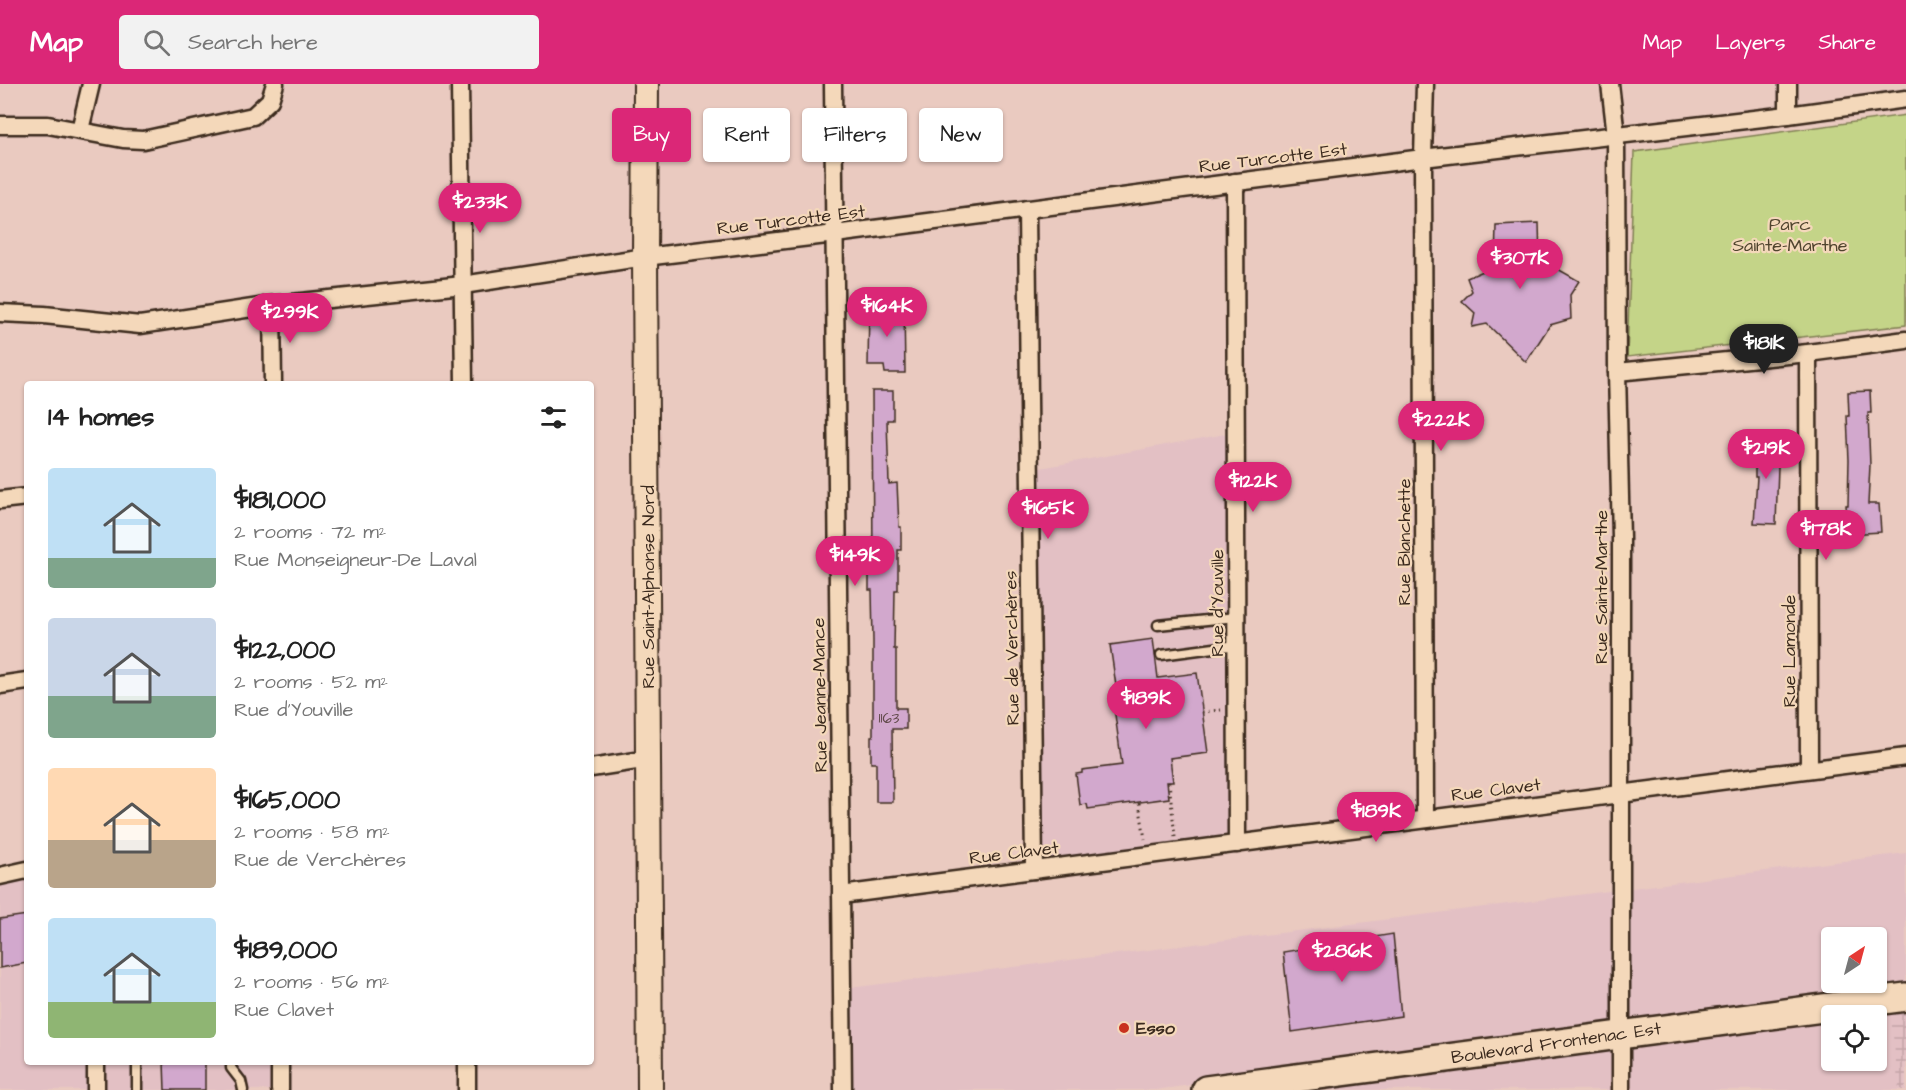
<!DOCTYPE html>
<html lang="en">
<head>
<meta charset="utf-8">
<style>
  :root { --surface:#fff; --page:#f2f2f2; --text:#222; --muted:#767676; --accent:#db2777 }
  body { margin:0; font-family:"Architects Daughter",sans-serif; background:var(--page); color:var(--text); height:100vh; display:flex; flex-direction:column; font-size:22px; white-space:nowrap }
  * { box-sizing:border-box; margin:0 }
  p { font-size:20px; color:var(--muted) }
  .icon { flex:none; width:33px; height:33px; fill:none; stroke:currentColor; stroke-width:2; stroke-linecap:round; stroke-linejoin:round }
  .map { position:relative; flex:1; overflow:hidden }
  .sheet { position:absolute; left:24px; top:297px; width:570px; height:684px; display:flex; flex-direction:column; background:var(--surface); border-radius:6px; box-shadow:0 2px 4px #0004 }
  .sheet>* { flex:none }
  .banner { position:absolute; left:612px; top:24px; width:570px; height:54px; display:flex; gap:12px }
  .needle { width:39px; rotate:36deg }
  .tools { position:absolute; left:1821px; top:843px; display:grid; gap:12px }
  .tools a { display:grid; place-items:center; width:66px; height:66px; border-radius:6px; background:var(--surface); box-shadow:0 2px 4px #0004; font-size:30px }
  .price { position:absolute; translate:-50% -51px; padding:0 14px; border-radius:21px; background:var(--accent); color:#fff; font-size:20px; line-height:39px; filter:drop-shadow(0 2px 3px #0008) }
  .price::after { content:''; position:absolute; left:50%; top:36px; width:18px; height:14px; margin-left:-9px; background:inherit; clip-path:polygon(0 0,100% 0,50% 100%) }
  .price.active { background:#222; color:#fff }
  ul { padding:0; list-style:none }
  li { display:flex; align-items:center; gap:18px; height:150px; padding:0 24px }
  li span { display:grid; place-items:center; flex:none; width:168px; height:120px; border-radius:6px; color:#555 }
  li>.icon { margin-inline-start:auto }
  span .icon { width:72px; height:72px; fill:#fffc; stroke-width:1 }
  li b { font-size:26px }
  h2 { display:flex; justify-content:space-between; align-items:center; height:72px; padding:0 24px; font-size:26px }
  .chip { padding:0 21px; border-radius:6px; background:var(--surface); box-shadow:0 2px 4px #0004; font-size:21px; line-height:54px }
  .chip.active { background:var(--accent); color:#fff }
  header { display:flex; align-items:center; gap:36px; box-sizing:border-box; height:84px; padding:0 30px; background:var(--accent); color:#fff }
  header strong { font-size:28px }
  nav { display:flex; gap:33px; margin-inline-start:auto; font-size:21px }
  .search { width:420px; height:54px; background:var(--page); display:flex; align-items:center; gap:15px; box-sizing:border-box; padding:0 21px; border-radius:6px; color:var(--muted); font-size:22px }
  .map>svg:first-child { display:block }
  .built { fill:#e3c0c4; fill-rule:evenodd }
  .industrial { fill:url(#industrial-grid) }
  .park { fill:#c4d488; stroke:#807f53; stroke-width:1.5 }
  .building { fill:#d2a8cd; stroke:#3b2a1e; stroke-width:1.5 }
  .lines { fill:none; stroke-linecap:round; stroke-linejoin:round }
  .service-casing { stroke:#3b2a1e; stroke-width:13 }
  .minor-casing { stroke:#3b2a1e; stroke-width:21 }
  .secondary-casing { stroke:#3b2a1e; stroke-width:28 }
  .primary-casing { stroke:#3b2a1e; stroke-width:32 }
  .path { stroke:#3b2a1e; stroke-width:3; stroke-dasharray:1.5 4.5; stroke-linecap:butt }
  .service { stroke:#f4d8ba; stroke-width:8 }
  .minor { stroke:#f4d8ba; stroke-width:16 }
  .secondary { stroke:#f4d8ba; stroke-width:24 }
  .primary { stroke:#f4d8ba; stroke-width:27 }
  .poi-dot { fill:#c8321e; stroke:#f4d8ba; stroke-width:2 }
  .labels { text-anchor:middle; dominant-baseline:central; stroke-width:4.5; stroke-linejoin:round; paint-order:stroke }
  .number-label { font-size:15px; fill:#614a4a }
  .street-label { font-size:18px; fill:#3b2a1e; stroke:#f4d8ba }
  .park-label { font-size:18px; fill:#50442e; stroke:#f4d8ba }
  .poi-label { font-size:18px; font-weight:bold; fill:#3b2a1e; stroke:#f4d8ba; text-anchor:start }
</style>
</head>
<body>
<header>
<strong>Map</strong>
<div class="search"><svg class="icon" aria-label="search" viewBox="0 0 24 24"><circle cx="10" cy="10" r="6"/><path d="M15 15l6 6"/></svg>Search here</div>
<nav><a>Map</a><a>Layers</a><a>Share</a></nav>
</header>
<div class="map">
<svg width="1906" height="1006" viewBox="0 0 1906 1006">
  <defs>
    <pattern id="industrial-grid" width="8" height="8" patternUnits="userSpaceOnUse" patternTransform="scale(1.5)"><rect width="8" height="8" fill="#e3c0c4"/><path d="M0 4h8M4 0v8" fill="none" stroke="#c4a5a8"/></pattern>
  </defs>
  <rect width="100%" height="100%" fill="#eacac0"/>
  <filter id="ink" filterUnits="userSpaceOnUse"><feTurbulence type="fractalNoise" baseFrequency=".0167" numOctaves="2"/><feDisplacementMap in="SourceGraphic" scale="12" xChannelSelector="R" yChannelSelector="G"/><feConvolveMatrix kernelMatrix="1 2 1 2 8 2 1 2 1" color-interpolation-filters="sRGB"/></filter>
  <g filter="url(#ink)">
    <g class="built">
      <path d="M1236 348 1237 760 1034 786 1030 386Z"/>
      <path d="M1906 769V902L1155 1006H843L842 905ZM1832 854H1876V898H1832Z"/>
      <path d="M27 786V978H271L272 1006H0V792Z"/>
      <path d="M1895 925 1903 1006H1298L1831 934 1832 976H1876V932L1846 931Z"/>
    </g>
    <path class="industrial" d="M1906 913V1006H1899L1889 915Z"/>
    <path class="park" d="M1906 31V241L1627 273 1634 68Z"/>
    <g class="building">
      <path d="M1539 139 1540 175 1579 197 1570 211 1571 235 1550 241 1526 278 1487 240 1472 243 1475 229 1462 217 1472 207 1467 194 1495 182 1496 141Z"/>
      <path d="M869 222H904L905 289H885L884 282H868Z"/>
      <path d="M872 307H893V336H887L889 400 897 399 899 443H901V466H898V506H895L894 565H896V624H906V645H892L893 718H876V679H871V652H873V557L872 506H869V481H873Z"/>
      <path d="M1870 307 1871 329H1868L1870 381 1868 420H1879L1881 448 1848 450 1846 421H1848L1849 376 1847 332H1849L1848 308Z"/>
      <path d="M1755 354H1779L1776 440 1754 439 1757 393H1755Z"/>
      <path d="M1153 555 1158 594 1197 589 1208 669 1170 674 1173 698H1167L1169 714 1088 725 1087 720 1080 721 1076 690 1082 689V686L1122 681 1113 616 1118 615 1110 561Z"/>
      <path d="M27 831V879L0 884V835Z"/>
      <path d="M1393 850 1401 932 1292 948 1283 868Z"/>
      <path d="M164 978H205V1006H165Z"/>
    </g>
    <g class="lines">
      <defs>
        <g id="service">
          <path d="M1158 541 1236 533"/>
          <path d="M1161 571 1237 561"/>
          <path d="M137 978V1006"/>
          <path d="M231 978V984L241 997 243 1006"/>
        </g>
        <g id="minor">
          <path d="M460 0 464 300"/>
          <path d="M833 0 843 1006"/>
          <path d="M1425 0 1423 74 1425 735"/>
          <path d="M1610 0 1616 51 1617 288 1621 454V1006"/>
          <path d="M1788 31V0"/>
          <path d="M0 41H48L123 55 143 56 253 32 270 16 275 0"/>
          <path d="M80 46 91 0"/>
          <path d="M1235 98 1237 760"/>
          <path d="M1027 125 1034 786"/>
          <path d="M272 221 273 300"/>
          <path d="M0 229 44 231 140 241 272 221 463 201 645 173 835 150 1423 74 1788 31 1906 15"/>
          <path d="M1808 269 1809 685"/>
          <path d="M1617 288 1808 269 1906 256"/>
          <path d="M0 416 27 413"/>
          <path d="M0 601 27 597"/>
          <path d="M591 684 649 675"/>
          <path d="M0 792 27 786"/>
          <path d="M841 811 1906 673"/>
          <path d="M96 978V1006"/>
          <path d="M280 978V1006"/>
          <path d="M467 1006V978"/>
        </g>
        <path id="secondary" d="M646 0 645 173 650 1006"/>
        <path id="primary" d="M1206 1006 1906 913"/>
      </defs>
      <use href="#service" class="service-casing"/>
      <use href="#minor" class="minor-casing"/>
      <use href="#secondary" class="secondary-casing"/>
      <use href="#primary" class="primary-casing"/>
      <g class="path">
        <path d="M1202 628 1221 626"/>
        <path d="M1169 698 1175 753"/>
        <path d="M1139 719 1145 755"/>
      </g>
      <use href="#service" class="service"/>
      <use href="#minor" class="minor"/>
      <use href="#secondary" class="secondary"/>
      <use href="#primary" class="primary"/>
    </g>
  </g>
  <circle class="poi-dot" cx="1124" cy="944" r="6"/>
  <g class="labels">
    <g class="number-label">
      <text x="889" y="634">1163</text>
    </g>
    <g class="street-label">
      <text transform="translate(1273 74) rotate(-7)">Rue Turcotte Est</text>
      <text transform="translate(791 136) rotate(-7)">Rue Turcotte Est</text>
      <text transform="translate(1404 458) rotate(-90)">Rue Blanchette</text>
      <text transform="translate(648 503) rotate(-90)">Rue Saint-Alphonse Nord</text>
      <text transform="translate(1601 503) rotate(-90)">Rue Sainte-Marthe</text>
      <text transform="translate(1217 519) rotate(-90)">Rue d'Youville</text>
      <text transform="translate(1012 564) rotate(-91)">Rue de Verchères</text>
      <text transform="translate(1789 567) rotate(-90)">Rue Lamonde</text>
      <text transform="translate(820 611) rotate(-91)">Rue Jeanne-Mance</text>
      <text transform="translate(1496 706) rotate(-7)">Rue Clavet</text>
      <text transform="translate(1014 769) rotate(-7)">Rue Clavet</text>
      <text transform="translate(1556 959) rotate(-8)">Boulevard Frontenac Est</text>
    </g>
    <g class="park-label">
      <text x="1790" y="140">Parc<tspan x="1790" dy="21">Sainte-Marthe</tspan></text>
    </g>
    <g class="poi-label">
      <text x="1136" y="944">Esso</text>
    </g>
  </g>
</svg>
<div class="tools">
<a><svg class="needle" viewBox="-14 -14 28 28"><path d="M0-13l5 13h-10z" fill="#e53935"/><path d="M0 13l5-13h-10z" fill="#767676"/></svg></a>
<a><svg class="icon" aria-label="locate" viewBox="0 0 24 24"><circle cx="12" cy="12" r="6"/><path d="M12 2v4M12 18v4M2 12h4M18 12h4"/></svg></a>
</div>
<b class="price" style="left:480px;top:150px">$233K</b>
<b class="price" style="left:1520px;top:206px">$307K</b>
<b class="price" style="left:887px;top:254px">$164K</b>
<b class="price" style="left:290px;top:260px">$299K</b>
<b class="price active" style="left:1764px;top:291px">$181K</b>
<b class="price" style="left:1441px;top:368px">$222K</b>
<b class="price" style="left:1766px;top:396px">$219K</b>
<b class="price" style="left:1253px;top:429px">$122K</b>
<b class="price" style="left:1048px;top:456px">$165K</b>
<b class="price" style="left:1826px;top:477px">$178K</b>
<b class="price" style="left:855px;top:503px">$149K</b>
<b class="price" style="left:1146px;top:646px">$189K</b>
<b class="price" style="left:1376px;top:759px">$189K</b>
<b class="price" style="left:1342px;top:899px">$286K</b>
<div class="banner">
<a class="chip active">Buy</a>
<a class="chip">Rent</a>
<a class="chip">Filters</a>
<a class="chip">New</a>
</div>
<section class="sheet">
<h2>14 homes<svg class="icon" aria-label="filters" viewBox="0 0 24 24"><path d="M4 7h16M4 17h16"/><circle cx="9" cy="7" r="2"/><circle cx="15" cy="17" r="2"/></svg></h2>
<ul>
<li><span style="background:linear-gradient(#bfe0f5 75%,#7fa58c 0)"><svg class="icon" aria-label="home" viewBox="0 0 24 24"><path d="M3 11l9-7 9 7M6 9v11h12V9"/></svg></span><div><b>$181,000</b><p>2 rooms · 72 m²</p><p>Rue Monseigneur-De Laval</p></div></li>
<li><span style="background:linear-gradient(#c9d6e8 65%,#7fa58c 0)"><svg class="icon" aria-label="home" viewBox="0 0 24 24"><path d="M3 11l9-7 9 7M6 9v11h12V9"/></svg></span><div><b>$122,000</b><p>2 rooms · 52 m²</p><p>Rue d'Youville</p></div></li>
<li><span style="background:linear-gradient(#ffd9b3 60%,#b9a48a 0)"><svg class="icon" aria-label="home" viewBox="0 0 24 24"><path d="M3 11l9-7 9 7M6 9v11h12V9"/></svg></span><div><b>$165,000</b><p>2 rooms · 58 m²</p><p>Rue de Verchères</p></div></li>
<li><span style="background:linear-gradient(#bfe0f5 70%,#8fb573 0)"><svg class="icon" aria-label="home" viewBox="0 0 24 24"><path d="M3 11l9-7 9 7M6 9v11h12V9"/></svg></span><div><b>$189,000</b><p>2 rooms · 56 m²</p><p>Rue Clavet</p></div></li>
</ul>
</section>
</div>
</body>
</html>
